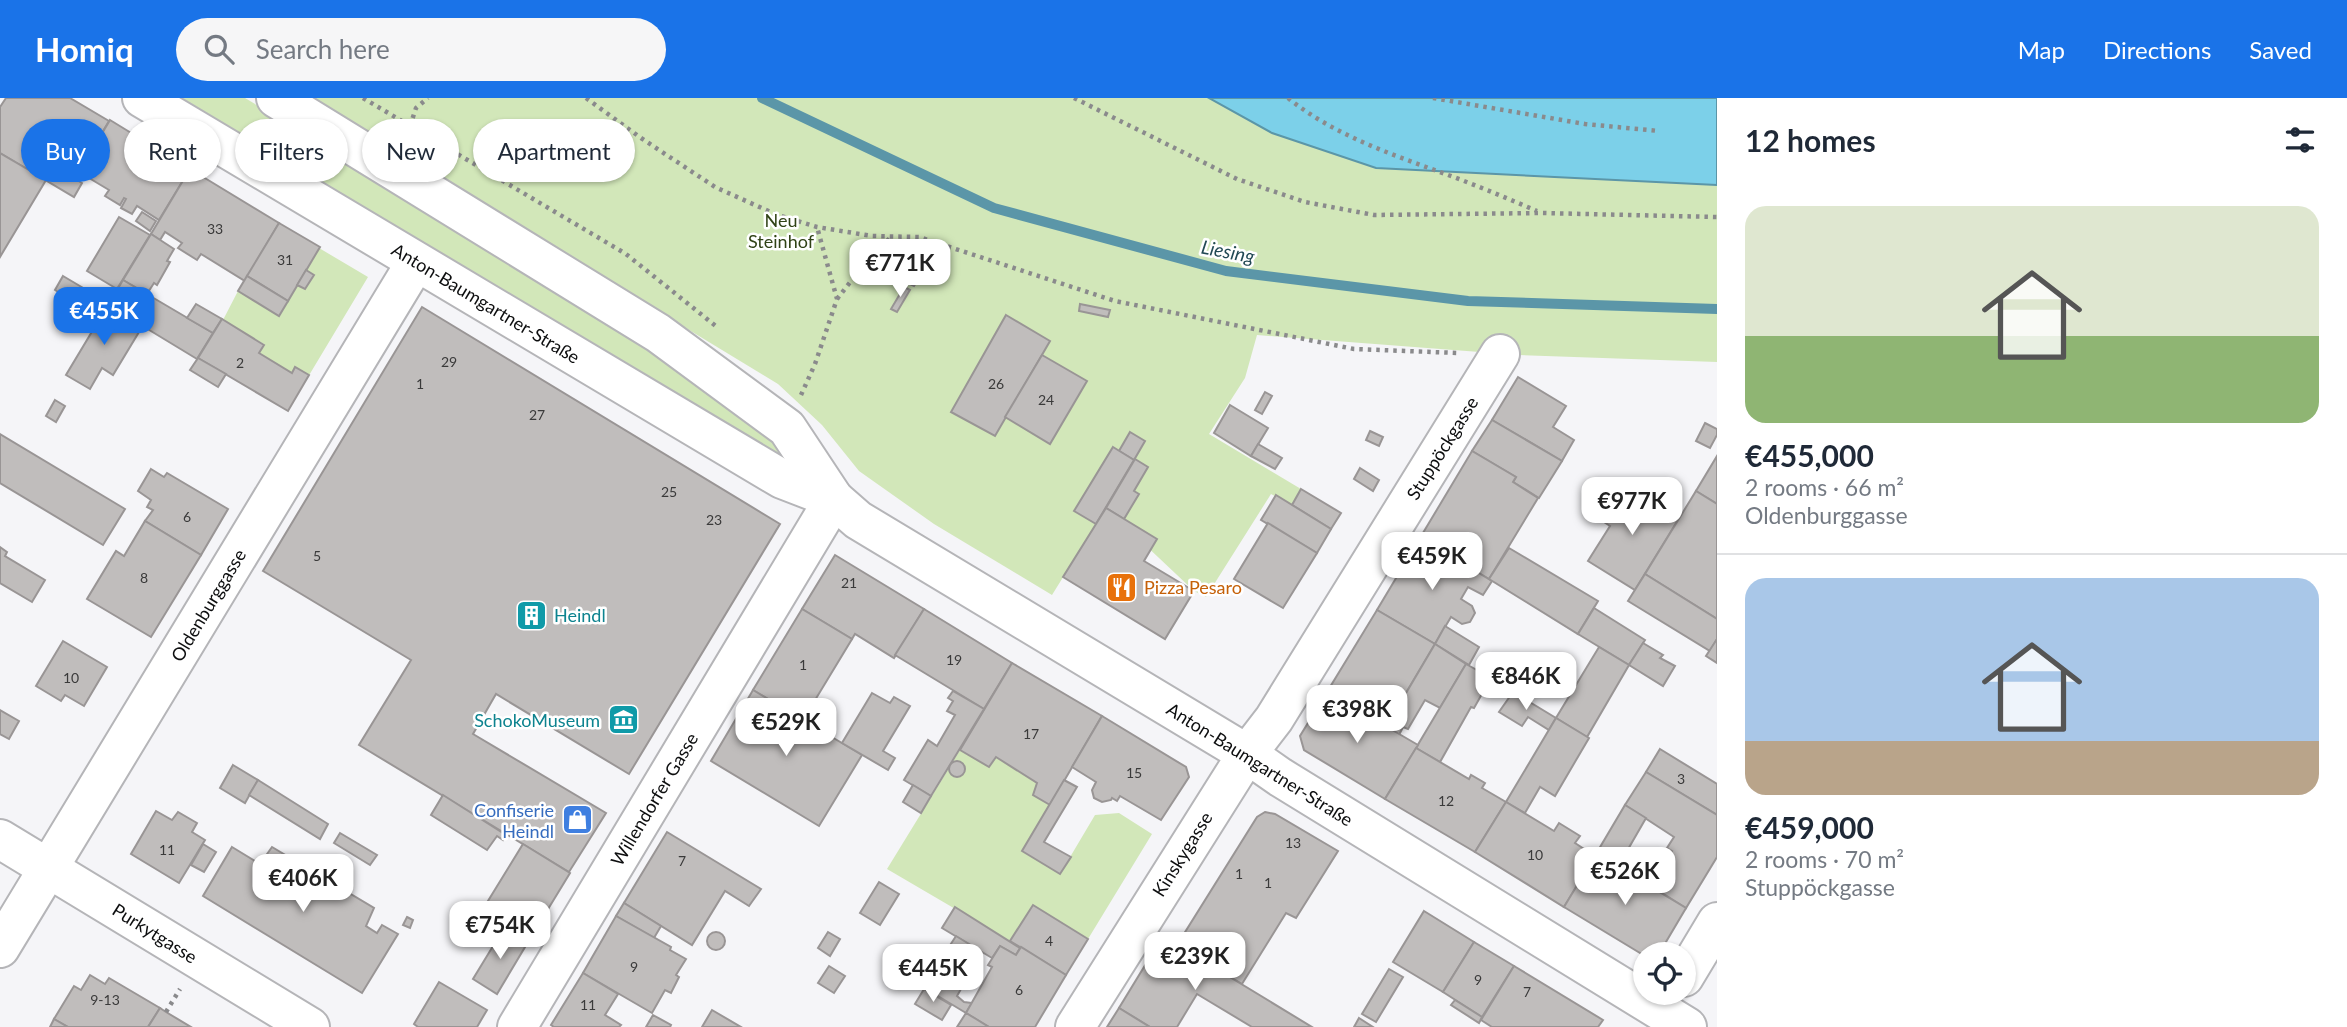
<!DOCTYPE html>
<html lang="en">
<head>
<meta charset="utf-8">
<style>
  :root { --surface:#fff; --page:#f6f6f7; --text:#1f2937; --muted:#747a83; --line:#e0e1e3; --accent:#1a73e8 }
  body { margin:0; font-family:Lato,sans-serif; background:var(--page); color:var(--text); height:100vh; display:flex; flex-direction:column; font-size:26px; white-space:nowrap }
  * { box-sizing:border-box; margin:0 }
  p { font-size:23px; color:var(--muted) }
  .icon { flex:none; width:38px; height:38px; fill:none; stroke:currentColor; stroke-width:2; stroke-linecap:round; stroke-linejoin:round }
  .map { position:relative; flex:1; overflow:hidden }
  .side { display:flex; flex-direction:column; background:var(--surface); width:630px }
  .side>* { flex:none }
  .guide { position:absolute; left:21px; top:21px; width:665px; height:63px; display:flex; gap:14px }
  .controls { position:absolute; left:1633px; top:844px; display:grid; gap:14px }
  .controls a { display:grid; place-items:center; width:63px; height:63px; border-radius:50%; background:var(--surface); box-shadow:0 2px 5px #0004; font-size:35px }
  .price { position:absolute; translate:-50% -60px; padding:0 16px; border-radius:14px; background:#fff; color:#222; font-size:23px; line-height:46px; filter:drop-shadow(0 2px 4px #0008) }
  .price::after { content:''; position:absolute; left:50%; top:42px; width:21px; height:16px; margin-left:-10px; background:inherit; clip-path:polygon(0 0,100% 0,50% 100%) }
  .price.active { background:var(--accent); color:#fff }
  ul { padding:0; list-style:none }
  li { display:grid; align-content:center; gap:14px; height:371px; padding:0 28px }
  li+li { border-top:2px solid var(--line) }
  li span { display:grid; place-items:center; height:217px; border-radius:21px; color:#555 }
  li>.icon { margin-inline-start:auto }
  span .icon { width:126px; height:126px; fill:#fffc; stroke-width:1 }
  li b { font-size:30px }
  h2 { display:flex; justify-content:space-between; align-items:center; height:84px; padding:0 28px; font-size:30px }
  .pill { padding:0 24px; border-radius:32px; background:var(--surface); box-shadow:0 2px 5px #0004; font-size:24px; line-height:63px }
  .pill.active { background:var(--accent); color:#fff }
  header { display:flex; align-items:center; gap:42px; box-sizing:border-box; height:98px; padding:0 35px; background:var(--accent); color:#fff }
  header strong { font-size:33px }
  nav { display:flex; gap:38px; margin-inline-start:auto; font-size:24px }
  .search { width:490px; height:63px; background:var(--page); display:flex; align-items:center; gap:18px; box-sizing:border-box; padding:0 24px; border-radius:38px; color:var(--muted); font-size:26px }
  main { display:flex; flex:1; min-height:0 }
  .map>svg:first-child { display:block }
  .green { fill:#d2e7b9 }
  .water { fill:#7cd0e9; stroke:#5b96a8; stroke-width:2 }
  .lines { fill:none; stroke-linecap:round; stroke-linejoin:round }
  .stream { stroke:#5b96a8; stroke-width:10 }
  .building { fill:#c0bdbc; stroke:#999595; stroke-width:2 }
  .minor-casing { stroke:#b5b5b8; stroke-width:42 }
  .major-casing { stroke:#b5b5b8; stroke-width:42 }
  .path { stroke:#8a8a8c; stroke-width:4.5; stroke-dasharray:3.5 5; stroke-linecap:butt }
  .minor { stroke:#fff; stroke-width:38 }
  .major { stroke:#fff; stroke-width:38 }
  .labels { text-anchor:middle; dominant-baseline:central; stroke-width:5; stroke-linejoin:round; paint-order:stroke }
  .number-label { font-size:14px; fill:#3a3a3a }
  .park-label { font-size:18px; fill:#304216; stroke:#fff }
  .street-label { font-size:18px; fill:#0d0e0f; stroke:#fff }
  .food-label { font-size:18px; fill:#c56008; stroke:#fff; text-anchor:start }
  .culture-label { font-size:18px; fill:#0d838f; stroke:#fff; text-anchor:start }
  .shop-label { font-size:18px; fill:#366cbe; stroke:#fff; text-anchor:end }
  .water-label { font-size:19px; font-style:italic; fill:#224954; stroke:#fff }
</style>
</head>
<body>
<header>
<strong>Homiq</strong>
<div class="search"><svg class="icon" aria-label="search" viewBox="0 0 24 24"><circle cx="10" cy="10" r="6"/><path d="M15 15l6 6"/></svg>Search here</div>
<nav><a>Map</a><a>Directions</a><a>Saved</a></nav>
</header>
<main>
<div class="map">
<svg width="1717" height="929" viewBox="0 0 1717 929">
  <rect width="100%" height="100%" fill="#f5f5f8"/>
  <g class="green">
    <path d="M182 0H245L580 201 732 308 786 357V363Z"/>
    <path d="M307 0H1717V264L1519 257 1257 237 1245 280 1209 336 1301 391 1292 407 1271 396 1206 499 1194 493 1106 410 1052 497 934 426 859 373 822 327 778 286Z"/>
    <path d="M319 150 368 179 308 279 296 269 292 275 259 255 264 246 223 222 238 193 279 217Z"/>
    <path d="M960 652 989 669 996 659 1037 685 1050 707 1022 753 1060 776 1095 717 1119 715 1152 736 1088 841 1033 807 1010 843 887 771Z"/>
  </g>
  <path class="water" d="M1209 0H1717V87L1376 70 1272 35Z"/>
  <g class="lines">
    <path class="stream" d="M762 0 994 110 1226 173 1468 203 1717 211"/>
  </g>
  <g class="building">
    <path d="M6 0H70L109 23 75 81 82 85 74 99 0 55V9Z"/>
    <path d="M110 22 190 71 159 122 137 108 132 116 121 110 126 101 124 100 120 107 105 98 109 92 79 74Z"/>
    <path d="M0 55 46 82 0 159Z"/>
    <path d="M190 71 279 125 245 183 201 156 197 162 178 150 182 145 165 134 160 142 151 136Z"/>
    <path d="M142 114 156 123 150 133 136 123Z"/>
    <path d="M119 119 150 137 117 191 87 173Z"/>
    <path d="M279 125 320 149 288 203 247 178Z"/>
    <path d="M151 136 174 151 167 163 170 164 157 187 154 185 147 196 123 182Z"/>
    <path d="M921 166 926 169 914 188 910 186Z"/>
    <path d="M306 172 314 177 305 191 297 187Z"/>
    <path d="M63 178 90 194 81 208 55 192Z"/>
    <path d="M247 178 288 203 279 218 238 193Z"/>
    <path d="M123 182 213 235 197 261 108 207Z"/>
    <path d="M904 189 910 192 897 214 891 211Z"/>
    <path d="M196 206 222 221 213 235 187 220Z"/>
    <path d="M1080 206 1110 212 1108 219 1079 213Z"/>
    <path d="M108 207 142 229 113 277 102 270 90 291 66 277Z"/>
    <path d="M422 209 780 426 629 676 496 596 473 636 606 715 569 774 359 647 411 562 263 473Z"/>
    <path d="M1006 217 1050 243 995 338 951 314Z"/>
    <path d="M222 221 264 247 259 255 292 275 295 269 309 277 288 313 198 260Z"/>
    <path d="M1042 257 1087 283 1050 346 1005 319Z"/>
    <path d="M198 260 226 276 218 289 190 272Z"/>
    <path d="M1518 279 1566 308 1553 329 1574 342 1562 363 1492 322Z"/>
    <path d="M1265 294 1272 298 1262 316 1255 312Z"/>
    <path d="M55 302 65 308 56 324 46 318Z"/>
    <path d="M1230 307 1268 330 1251 358 1214 335Z"/>
    <path d="M1492 322 1562 363 1539 400 1513 384 1516 379 1472 353Z"/>
    <path d="M1705 325 1717 331V337L1710 350 1696 343Z"/>
    <path d="M1370 333 1383 339 1379 348 1366 342Z"/>
    <path d="M1130 334 1145 343 1134 362 1119 353Z"/>
    <path d="M0 336 125 411 103 447 0 385Z"/>
    <path d="M1258 346 1282 360 1275 371 1251 358Z"/>
    <path d="M1113 349 1134 362 1096 426 1074 413Z"/>
    <path d="M1472 353 1516 379 1513 384 1538 400 1489 481 1420 440Z"/>
    <path d="M1717 358V406L1696 393Z"/>
    <path d="M1135 361 1148 369 1134 393 1139 396 1124 421 1106 410Z"/>
    <path d="M1360 370 1379 382 1373 393 1354 381Z"/>
    <path d="M151 371 164 379 167 375 228 411 201 457 145 423 153 412 147 409 151 402 138 393Z"/>
    <path d="M1617 388 1630 396 1632 393 1678 422 1635 492 1588 463 1610 428 1604 424 1611 411 1605 408Z"/>
    <path d="M1301 391 1341 415 1331 431 1292 407Z"/>
    <path d="M1696 393 1717 406V521L1645 476Z"/>
    <path d="M1276 397 1331 431 1317 455 1261 422Z"/>
    <path d="M1106 410 1157 441 1144 463 1194 493 1165 541 1063 479Z"/>
    <path d="M145 423 201 457 151 539 87 501 116 453 124 458Z"/>
    <path d="M1268 425 1317 455 1283 510 1234 481Z"/>
    <path d="M1420 440 1492 483 1483 497 1468 489 1461 501 1472 508 1475 515 1470 524 1462 526 1451 519 1435 546 1377 512Z"/>
    <path d="M0 449 7 454 5 458 45 482 32 504 0 485Z"/>
    <path d="M1509 450 1598 503 1578 536 1489 481Z"/>
    <path d="M835 457 924 511 894 560 855 536 852 541 802 511Z"/>
    <path d="M1645 476 1717 521V541L1710 553 1628 503Z"/>
    <path d="M1594 510 1645 542 1629 567 1578 536Z"/>
    <path d="M802 511 852 541 803 622 753 592Z"/>
    <path d="M924 511 1012 565 984 611 895 557Z"/>
    <path d="M1377 512 1435 546 1386 629 1327 594Z"/>
    <path d="M1445 528 1479 549 1469 567 1435 546Z"/>
    <path d="M1717 541V565L1706 558Z"/>
    <path d="M63 543 107 569 84 608 65 597 61 603 36 588Z"/>
    <path d="M1643 545 1663 557 1660 560 1675 568 1663 588 1629 567Z"/>
    <path d="M1435 546 1466 566 1440 610 1425 602 1408 631 1403 629 1399 637 1386 629Z"/>
    <path d="M1599 549 1629 567 1587 639 1556 620Z"/>
    <path d="M1012 565 1102 618 1050 707 1033 697 1037 685 996 659 989 669 960 652Z"/>
    <path d="M1466 566 1491 580 1474 610 1471 609 1440 664 1416 650Z"/>
    <path d="M753 592 862 657 819 728 711 663Z"/>
    <path d="M953 593 984 611 931 698 904 682 928 642 937 648 955 617 947 613 953 603 948 600Z"/>
    <path d="M1327 594 1418 647 1385 701 1304 652 1300 638Z"/>
    <path d="M1513 594 1556 620 1549 632 1528 619 1522 628 1499 614Z"/>
    <path d="M872 595 890 605 894 599 910 608 883 653 895 660 888 672 842 645Z"/>
    <path d="M0 612 19 623 9 641 0 636Z"/>
    <path d="M1102 618 1186 669 1189 679 1161 722 1120 698 1117 703 1112 700 1111 702 1102 704 1094 700 1092 692 1096 684 1072 669Z"/>
    <path d="M1556 620 1589 640 1555 698 1540 689 1525 715 1506 704Z"/>
    <path d="M1416 650 1469 681 1471 677 1485 685 1482 690 1506 704 1475 754 1385 701Z"/>
    <path d="M1660 651 1717 686V717L1646 674Z"/>
    <circle cx="957" cy="671" r="8"/>
    <path d="M233 667 258 682 245 705 220 690Z"/>
    <path d="M1646 674 1717 717V759L1686 810 1651 788 1672 753 1667 750 1674 739 1625 707Z"/>
    <path d="M258 682 328 726 320 741 249 697Z"/>
    <path d="M1064 682 1077 689 1044 744 1071 759 1060 776 1022 753Z"/>
    <path d="M913 687 931 698 921 715 903 704Z"/>
    <path d="M443 697 506 737 503 742 497 738 487 752 431 717Z"/>
    <path d="M1506 704 1554 733 1559 725 1580 738 1575 745 1595 758 1564 809 1475 754Z"/>
    <path d="M1625 707 1646 720 1623 760 1630 764 1625 773 1596 756Z"/>
    <path d="M156 713 172 722 178 714 197 725 192 734 205 742 179 785 131 756Z"/>
    <path d="M1265 714 1275 716 1338 753 1296 820 1286 815 1242 886 1177 847 1257 719Z"/>
    <path d="M667 734 761 791 749 808 725 793 692 847 624 805Z"/>
    <path d="M340 735 377 757 370 767 334 745Z"/>
    <path d="M203 746 216 754 204 774 191 767Z"/>
    <path d="M523 746 570 775 528 844 480 816Z"/>
    <path d="M232 749 260 766 272 749 374 810 366 828 377 835 382 827 398 836 362 895 203 798Z"/>
    <path d="M1596 756 1686 810 1660 854 1645 856V858L1564 809Z"/>
    <path d="M879 784 899 796 880 827 860 815Z"/>
    <path d="M624 805 661 828 654 840 616 818Z"/>
    <path d="M1033 807 1088 841 1066 877 1010 843Z"/>
    <path d="M955 809 1020 850 1016 857 1000 848 992 860 942 830Z"/>
    <path d="M1424 813 1474 844 1443 894 1393 864Z"/>
    <path d="M616 818 671 849 670 852 686 861 676 877 679 879 671 895 665 892 652 915 583 875Z"/>
    <path d="M407 819 413 822 410 830 403 827Z"/>
    <path d="M504 830 528 844 497 896 473 881Z"/>
    <circle cx="716" cy="843" r="9"/>
    <path d="M828 834 840 841 830 858 818 850Z"/>
    <path d="M956 838 979 852 970 867 973 870 957 898 964 904 972 905 966 915 923 889Z"/>
    <path d="M1163 838 1177 847 1312 929H1252L1197 896 1177 929H1150L1119 910Z"/>
    <path d="M1474 844 1514 868 1482 919 1443 894Z"/>
    <path d="M1000 848 1016 857 1021 849 1066 877 1035 929H989L966 915 992 869 988 867Z"/>
    <path d="M829 868 845 878 834 895 818 885Z"/>
    <path d="M1514 868 1603 922 1598 929H1492L1481 922Z"/>
    <path d="M1389 871 1403 879 1376 924 1362 916Z"/>
    <path d="M583 875 618 896 605 917 621 927 619 929H554L551 927Z"/>
    <path d="M90 877 105 886 109 880 160 910 148 929H68L54 921 74 888 81 892Z"/>
    <path d="M439 884 487 912 477 929H418L414 926Z"/>
    <path d="M924 891 951 907 942 922 915 906Z"/>
    <path d="M1455 902 1482 919 1479 925 1451 907Z"/>
    <path d="M160 910 166 914 191 929H148Z"/>
    <path d="M1119 910 1150 929H1107Z"/>
    <path d="M712 912 741 929H702Z"/>
    <path d="M966 915 976 921 989 929H957Z"/>
    <path d="M653 917 671 927 670 929H646Z"/>
    <path d="M1359 920 1373 929H1354Z"/>
    <path d="M54 921 68 929H50Z"/>
  </g>
  <g class="lines">
    <defs>
      <g id="minor">
        <path d="M1500 256 1274 621 1247 656 1280 679 1687 929"/>
        <path d="M0 741 310 929"/>
        <path d="M0 850 416 164"/>
        <path d="M1684 879 1717 824"/>
      </g>
      <g id="major">
        <path d="M142 0 782 381 834 401"/>
        <path d="M276 0 658 235 787 330 834 401 858 422 1247 656 1075 929"/>
        <path d="M517 929 834 401"/>
      </g>
    </defs>
    <use href="#minor" class="minor-casing"/>
    <use href="#major" class="major-casing"/>
    <g class="path">
      <path d="M363 0 626 156 717 229"/>
      <path d="M586 0 641 40 715 89 775 116 817 129 872 138 919 139 1115 203 1354 251 1458 255"/>
      <path d="M1074 0 1237 81 1305 104 1374 117 1541 115 1717 119"/>
      <path d="M1288 0C1331 35 1385 54 1437 73 1471 85 1504 99 1537 113"/>
      <path d="M1433 0 1585 26 1659 33"/>
      <path d="M410 28 416 10 428 0"/>
      <path d="M837 201 865 165 892 138"/>
      <path d="M801 297 815 266 837 201 817 129"/>
      <path d="M166 914 180 891"/>
    </g>
    <use href="#minor" class="minor"/>
    <use href="#major" class="major"/>
  </g>
  <defs>
    <symbol id="restaurant-square" viewBox="-11 -11 22 22"><rect x="-9" y="-9" width="18" height="18" rx="4" fill="#e8710a" stroke="#fff"/><path d="M-5-6h1v4h1v-4h1v4h1v-4h1v5L-1.5 .5V6h-2V.5L-5-1ZM5-6V6H3V1.5H1.5Q1.5-4 5-6Z" fill="#fff"/></symbol>
    <symbol id="building-square" viewBox="-11 -11 22 22"><rect x="-9" y="-9" width="18" height="18" rx="4" fill="#0f9aa8" stroke="#fff"/><path d="M-4-6H4V6H1V3H-1V6H-4ZM-2.5-4.3h1.7v1.8h-1.7ZM.8-4.3h1.7v1.8H.8ZM-2.5-1h1.7V.8h-1.7ZM.8-1h1.7V.8H.8Z" fill="#fff"/></symbol>
    <symbol id="museum-square" viewBox="-11 -11 22 22"><rect x="-9" y="-9" width="18" height="18" rx="4" fill="#0f9aa8" stroke="#fff"/><path d="M0-6L6-3V-2H-6V-3ZM-5-1h2V3h-2ZM-1-1h2V3h-2ZM3-1h2V3H3ZM-6 4H6V6H-6Z" fill="#fff"/></symbol>
    <symbol id="shop-square" viewBox="-11 -11 22 22"><rect x="-9" y="-9" width="18" height="18" rx="4" fill="#3f7fe0" stroke="#fff"/><path d="M-5-2.5h2.3a2.7 3.5 0 0 1 5.4 0H5L5.5 6h-11ZM-1.5-2.5h3a1.5 2.3 0 0 0-3 0Z" fill="#fff"/></symbol>
  </defs>
  <g fill-rule="evenodd">
    <use href="#restaurant-square" x="1104" y="472" width="35" height="35"/>
    <use href="#building-square" x="514" y="500" width="35" height="35"/>
    <use href="#museum-square" x="606" y="604" width="35" height="35"/>
    <use href="#shop-square" x="560" y="704" width="35" height="35"/>
  </g>
  <g class="labels">
    <g class="number-label">
      <text x="215" y="130">33</text>
      <text x="285" y="161">31</text>
      <text x="449" y="263">29</text>
      <text x="240" y="264">2</text>
      <text x="420" y="285">1</text>
      <text x="996" y="285">26</text>
      <text x="1046" y="301">24</text>
      <text x="537" y="316">27</text>
      <text x="669" y="393">25</text>
      <text x="187" y="418">6</text>
      <text x="714" y="421">23</text>
      <text x="317" y="457">5</text>
      <text x="144" y="479">8</text>
      <text x="849" y="484">21</text>
      <text x="954" y="561">19</text>
      <text x="803" y="566">1</text>
      <text x="71" y="579">10</text>
      <text x="1031" y="635">17</text>
      <text x="1134" y="674">15</text>
      <text x="1681" y="680">3</text>
      <text x="1446" y="702">12</text>
      <text x="1293" y="744">13</text>
      <text x="167" y="751">11</text>
      <text x="1535" y="756">10</text>
      <text x="682" y="762">7</text>
      <text x="1239" y="775">1</text>
      <text x="1268" y="784">1</text>
      <text x="1049" y="842">4</text>
      <text x="634" y="868">9</text>
      <text x="1478" y="881">9</text>
      <text x="1019" y="891">6</text>
      <text x="1527" y="893">7</text>
      <text x="105" y="901">9-13</text>
      <text x="588" y="906">11</text>
    </g>
    <g class="park-label">
      <text x="781" y="122">Neu<tspan x="781" dy="21">Steinhof</tspan></text>
    </g>
    <g class="street-label">
      <text transform="translate(486 205) rotate(31)">Anton-Baumgartner-Straße</text>
      <text transform="translate(1442 350) rotate(-58)">Stuppöckgasse</text>
      <text transform="translate(208 507) rotate(-59)">Oldenburggasse</text>
      <text transform="translate(1260 666) rotate(32)">Anton-Baumgartner-Straße</text>
      <text transform="translate(654 701) rotate(-59)">Willendorfer Gasse</text>
      <text transform="translate(1182 756) rotate(-58)">Kinskygasse</text>
      <text transform="translate(155 835) rotate(32)">Purkytgasse</text>
    </g>
    <g class="food-label">
      <text x="1144" y="489">Pizza Pesaro</text>
    </g>
    <g class="culture-label">
      <text x="554" y="517">Heindl</text>
      <text x="600" y="622" text-anchor="end">SchokoMuseum</text>
    </g>
    <g class="shop-label">
      <text x="554" y="712">Confiserie<tspan x="554" dy="21">Heindl</tspan></text>
    </g>
    <g class="water-label">
      <text transform="translate(1228 153) rotate(11)">Liesing</text>
    </g>
  </g>
</svg>
<div class="controls">
<a><svg class="icon" aria-label="locate" viewBox="0 0 24 24"><circle cx="12" cy="12" r="6"/><path d="M12 2v4M12 18v4M2 12h4M18 12h4"/></svg></a>
</div>
<b class="price" style="left:900px;top:201px">€771K</b>
<b class="price active" style="left:104px;top:249px">€455K</b>
<b class="price" style="left:1632px;top:439px">€977K</b>
<b class="price" style="left:1432px;top:494px">€459K</b>
<b class="price" style="left:1526px;top:614px">€846K</b>
<b class="price" style="left:1357px;top:647px">€398K</b>
<b class="price" style="left:786px;top:660px">€529K</b>
<b class="price" style="left:1625px;top:809px">€526K</b>
<b class="price" style="left:303px;top:816px">€406K</b>
<b class="price" style="left:500px;top:863px">€754K</b>
<b class="price" style="left:1195px;top:894px">€239K</b>
<b class="price" style="left:933px;top:906px">€445K</b>
<div class="guide">
<a class="pill active">Buy</a>
<a class="pill">Rent</a>
<a class="pill">Filters</a>
<a class="pill">New</a>
<a class="pill">Apartment</a>
</div>
</div>
<section class="side">
<h2>12 homes<svg class="icon" aria-label="filters" viewBox="0 0 24 24"><path d="M4 7h16M4 17h16"/><circle cx="9" cy="7" r="2"/><circle cx="15" cy="17" r="2"/></svg></h2>
<ul>
<li><span style="background:linear-gradient(#dfe7d0 60%,#8fb573 0)"><svg class="icon" aria-label="home" viewBox="0 0 24 24"><path d="M3 11l9-7 9 7M6 9v11h12V9"/></svg></span><div><b>€455,000</b><p>2 rooms · 66 m²</p><p>Oldenburggasse</p></div></li>
<li><span style="background:linear-gradient(#a9c7e8 75%,#b9a48a 0)"><svg class="icon" aria-label="home" viewBox="0 0 24 24"><path d="M3 11l9-7 9 7M6 9v11h12V9"/></svg></span><div><b>€459,000</b><p>2 rooms · 70 m²</p><p>Stuppöckgasse</p></div></li>
</ul>
</section>
</main>
</body>
</html>
